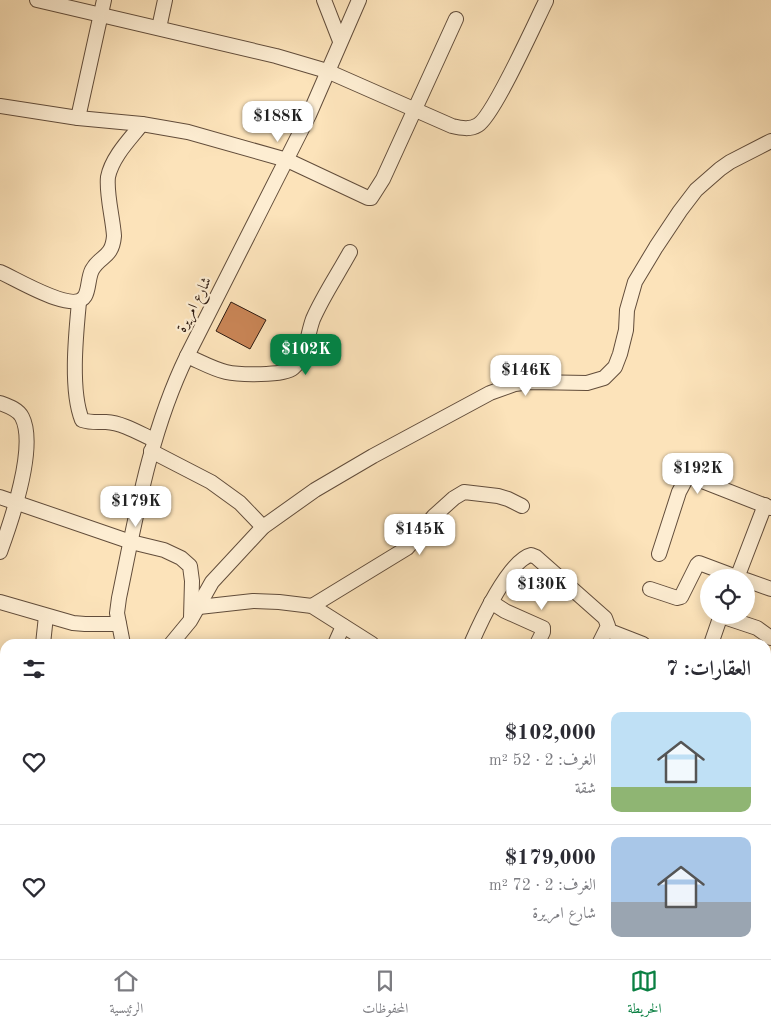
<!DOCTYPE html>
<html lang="ar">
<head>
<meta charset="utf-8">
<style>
  :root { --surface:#fff; --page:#f2f2f3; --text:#2b2b33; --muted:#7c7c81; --line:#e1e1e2; --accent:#0b8043 }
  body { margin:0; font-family:"Old Standard TT",Amiri,serif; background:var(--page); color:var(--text); direction:rtl; height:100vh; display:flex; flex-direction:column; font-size:19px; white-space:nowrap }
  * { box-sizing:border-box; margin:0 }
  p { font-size:16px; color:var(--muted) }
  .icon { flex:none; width:28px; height:28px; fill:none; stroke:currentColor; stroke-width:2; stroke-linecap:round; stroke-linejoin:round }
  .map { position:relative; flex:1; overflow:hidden; direction:ltr }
  .drawer { position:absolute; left:0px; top:639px; width:771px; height:321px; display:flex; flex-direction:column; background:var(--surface); border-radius:15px 15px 0 0; box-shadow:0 2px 12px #0003; direction:rtl }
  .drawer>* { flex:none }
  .buttons { position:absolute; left:700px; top:569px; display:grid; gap:10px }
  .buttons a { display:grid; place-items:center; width:55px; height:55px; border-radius:50%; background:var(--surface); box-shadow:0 2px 12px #0003; font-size:25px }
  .price { position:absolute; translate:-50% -42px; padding:0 11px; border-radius:10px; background:#fff; color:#222; font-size:16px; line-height:32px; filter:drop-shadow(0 1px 2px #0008) }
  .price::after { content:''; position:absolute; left:50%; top:30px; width:15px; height:11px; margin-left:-8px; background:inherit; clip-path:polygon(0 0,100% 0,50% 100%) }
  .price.active { background:var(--accent); color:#fff }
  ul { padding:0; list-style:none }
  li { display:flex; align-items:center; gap:15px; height:125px; padding:0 20px }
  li+li { border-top:1px solid var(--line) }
  li span { display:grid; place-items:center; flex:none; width:140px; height:100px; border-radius:10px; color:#555 }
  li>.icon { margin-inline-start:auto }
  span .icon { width:60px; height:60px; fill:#fffc; stroke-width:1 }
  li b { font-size:21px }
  h2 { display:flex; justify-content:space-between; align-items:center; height:60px; padding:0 20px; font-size:21px }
  .menu { display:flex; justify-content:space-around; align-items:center; height:70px; border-top:1px solid var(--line); background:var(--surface); font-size:14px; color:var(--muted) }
  .menu a { display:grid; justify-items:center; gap:2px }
  .menu .active { color:var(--accent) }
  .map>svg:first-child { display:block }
  .building { fill:#c98556; stroke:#2e1b11 }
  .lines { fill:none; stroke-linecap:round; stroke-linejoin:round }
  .minor-casing { stroke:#624d3b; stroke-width:16 }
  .major-casing { stroke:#2e1b11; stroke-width:21 }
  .minor { stroke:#fdedd2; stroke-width:14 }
  .major { stroke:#fce3ba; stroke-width:19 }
  .labels { text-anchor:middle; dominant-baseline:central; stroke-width:4.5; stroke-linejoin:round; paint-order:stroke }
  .street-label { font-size:15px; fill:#2e1b11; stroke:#fdedd2 }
</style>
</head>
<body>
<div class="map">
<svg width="771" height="959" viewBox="0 0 771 959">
  <rect width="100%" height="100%" fill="#fce3ba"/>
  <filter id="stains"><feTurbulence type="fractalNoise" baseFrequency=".004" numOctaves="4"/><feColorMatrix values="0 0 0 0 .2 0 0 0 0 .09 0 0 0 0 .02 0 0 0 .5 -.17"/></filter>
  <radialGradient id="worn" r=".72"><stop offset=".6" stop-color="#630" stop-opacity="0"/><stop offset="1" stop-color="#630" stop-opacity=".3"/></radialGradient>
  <g class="building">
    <path d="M231 302 266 320 250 349 216 331Z"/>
    <path d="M651 955H669L668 959H649Z"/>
  </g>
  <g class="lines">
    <defs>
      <g id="minor">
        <path d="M37 0 276 56 327 71 452 126C461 128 470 130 478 125 494 115 535 23 546 1"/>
        <path d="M324 0 340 41"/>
        <path d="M159 28 165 0"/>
        <path d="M0 106 78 118 142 124 188 132 287 160 368 198H371L383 179 456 19"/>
        <path d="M78 118 104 0"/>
        <path d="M0 272C15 278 74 315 85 296 89 289 88 278 92 270 100 255 112 259 114 236 113 219 106 193 108 177 112 157 130 139 142 124"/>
        <path d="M79 302C76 334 70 390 82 420 91 423 97 422 106 422 123 423 139 433 154 440"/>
        <path d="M187 356C199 361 213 369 226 372 239 375 284 376 293 368 307 356 307 335 313 319 323 296 338 274 350 252"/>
        <path d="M0 403C8 406 18 409 22 417 37 446 11 522 0 552"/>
        <path d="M151 451 211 482 240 503 263 527"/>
        <path d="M0 497 131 542 164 550 181 558 190 566 192 581 191 618"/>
        <path d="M659 554 679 492 687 477H692L771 508"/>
        <path d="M737 578 765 505"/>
        <path d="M746 580 771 589"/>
        <path d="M650 589 677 598 681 597 697 565 699 563 739 578"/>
        <path d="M0 602 73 623 85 624H119"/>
        <path d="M491 602 505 611 543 628V632L537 644"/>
        <path d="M312 606 407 548 434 516 454 498 464 492 498 496 508 499 522 506"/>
        <path d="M199 607 253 601 279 602 312 606 372 644"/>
        <path d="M721 616 757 628 771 638"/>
        <path d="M607 630 643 644"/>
        <path d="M43 644 46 616"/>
        <path d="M123 644 117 613 119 598C136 516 150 432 187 356L309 115 359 0"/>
        <path d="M171 644 190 621 212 582 263 527 315 490 373 456 490 393 515 384 530 382 587 383 604 378 615 367 620 354 626 330 627 310 635 282 656 247 680 211 696 190 720 169 730 162 771 141"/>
        <path d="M335 644 343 626"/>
        <path d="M471 644C480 623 509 560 531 555L536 557 605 618 608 626 599 644"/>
        <path d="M711 644 721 615"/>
        <path d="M0 667 5 670"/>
        <path d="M0 778 5 779"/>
        <path d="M766 809 771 807"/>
        <path d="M0 821 5 823"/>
        <path d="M766 825 771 831"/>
        <path d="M0 893 5 895"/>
        <path d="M766 902 771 888"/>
        <path d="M0 938 5 949"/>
        <path d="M315 955 327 959"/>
        <path d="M544 955 554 959"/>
        <path d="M757 955 769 959"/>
        <path d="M70 959V955"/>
        <path d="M144 959 145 955"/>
        <path d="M375 959 377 955"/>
        <path d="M567 959 569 955"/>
        <path d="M744 959 745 955"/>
      </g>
      <g id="major">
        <path d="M0 906 5 907"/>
        <path d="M0 928 5 930"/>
        <path d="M200 955 212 959"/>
        <path d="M248 955 259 959"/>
      </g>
    </defs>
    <use href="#minor" class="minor-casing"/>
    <use href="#major" class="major-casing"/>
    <use href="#minor" class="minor"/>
    <use href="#major" class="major"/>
  </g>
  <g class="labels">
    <g class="street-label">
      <text transform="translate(195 305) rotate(-63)">شارع امريرة</text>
    </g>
  </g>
  <rect width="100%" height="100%" filter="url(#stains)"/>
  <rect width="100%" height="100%" fill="url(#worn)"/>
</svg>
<div class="buttons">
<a><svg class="icon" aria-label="locate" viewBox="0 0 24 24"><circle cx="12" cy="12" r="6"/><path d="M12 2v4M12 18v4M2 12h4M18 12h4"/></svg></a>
</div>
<b class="price" style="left:278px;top:143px">$188K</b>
<b class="price active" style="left:306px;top:376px">$102K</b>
<b class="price" style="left:526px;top:397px">$146K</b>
<b class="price" style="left:698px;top:495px">$192K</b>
<b class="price" style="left:136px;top:528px">$179K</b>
<b class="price" style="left:420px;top:556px">$145K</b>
<b class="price" style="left:542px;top:611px">$130K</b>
<section class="drawer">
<h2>العقارات: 7<svg class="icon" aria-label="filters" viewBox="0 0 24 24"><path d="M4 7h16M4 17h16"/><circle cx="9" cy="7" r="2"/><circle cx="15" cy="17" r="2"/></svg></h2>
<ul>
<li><span style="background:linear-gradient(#bfe0f5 75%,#8fb573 0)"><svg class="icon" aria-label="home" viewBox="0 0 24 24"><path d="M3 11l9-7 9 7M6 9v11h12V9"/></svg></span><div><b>$102,000</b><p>الغرف: 2 · 52 m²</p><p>شقة</p></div><svg class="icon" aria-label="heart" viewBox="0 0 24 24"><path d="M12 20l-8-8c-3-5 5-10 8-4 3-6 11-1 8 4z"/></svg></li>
<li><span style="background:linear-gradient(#a9c7e8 65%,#9aa5b1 0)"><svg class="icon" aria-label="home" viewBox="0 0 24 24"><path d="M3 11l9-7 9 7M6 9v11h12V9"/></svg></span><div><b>$179,000</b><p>الغرف: 2 · 72 m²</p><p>شارع امريرة</p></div><svg class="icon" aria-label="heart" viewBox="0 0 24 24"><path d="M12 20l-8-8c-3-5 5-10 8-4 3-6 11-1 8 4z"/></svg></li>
</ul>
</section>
</div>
<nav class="menu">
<a class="active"><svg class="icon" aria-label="map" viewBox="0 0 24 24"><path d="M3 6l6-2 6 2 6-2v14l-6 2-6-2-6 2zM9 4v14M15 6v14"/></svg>الخريطة</a>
<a><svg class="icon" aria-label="saved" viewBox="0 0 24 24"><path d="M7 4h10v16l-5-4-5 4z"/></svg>المحفوظات</a>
<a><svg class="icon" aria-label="home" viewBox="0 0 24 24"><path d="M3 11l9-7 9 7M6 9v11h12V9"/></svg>الرئيسية</a>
</nav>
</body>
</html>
